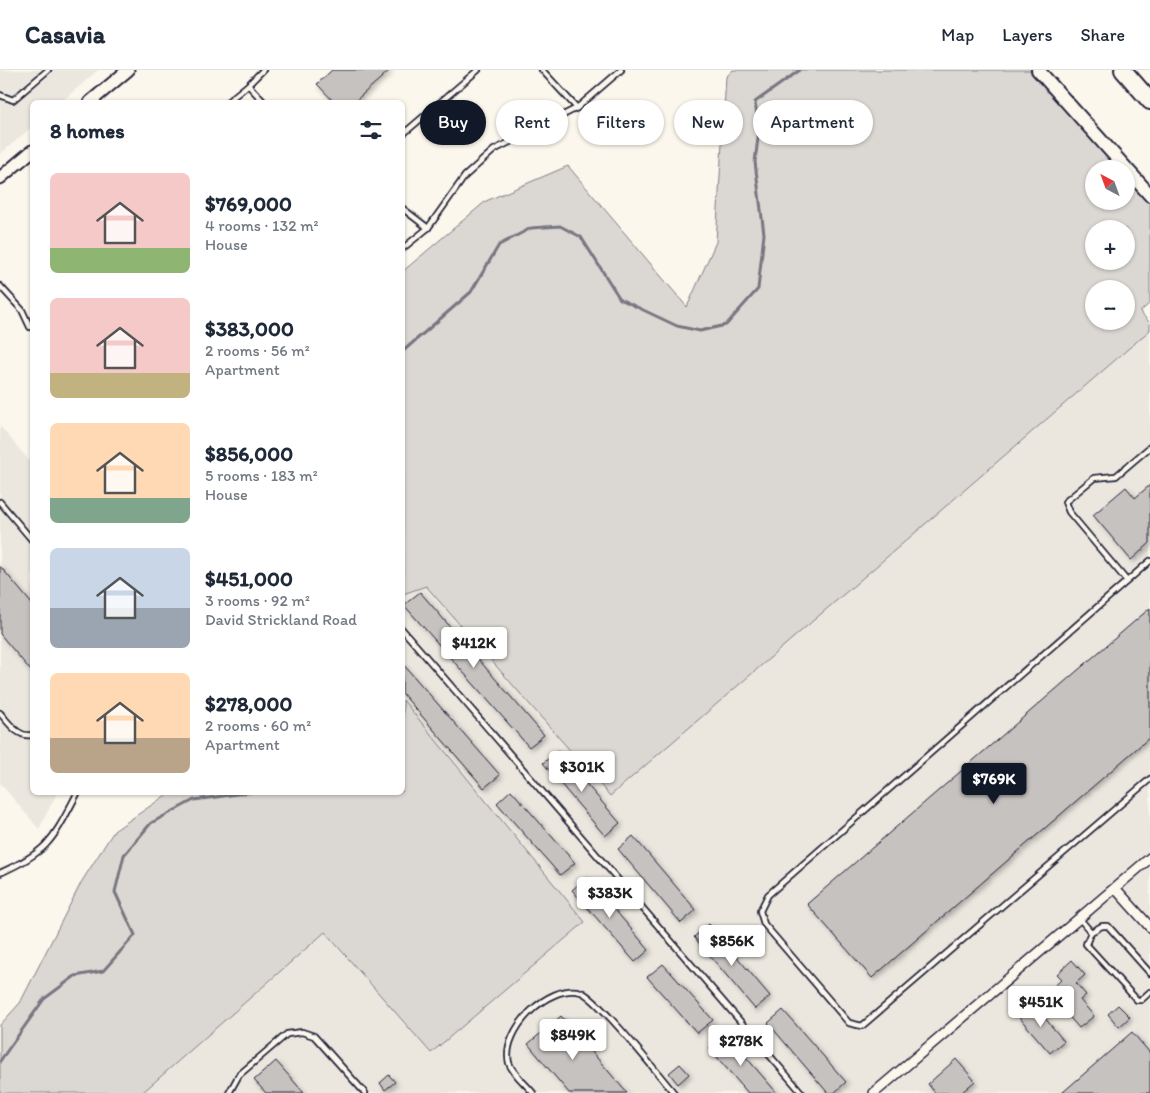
<!DOCTYPE html>
<html lang="en">
<head>
<meta charset="utf-8">
<style>
  :root { --surface:#fff; --page:#f2f2f3; --text:#1f2937; --muted:#747a83; --line:#e0e1e3; --accent:#111827 }
  body { margin:0; font-family:Itim,sans-serif; background:var(--page); color:var(--text); height:100vh; display:flex; flex-direction:column; font-size:19px; white-space:nowrap }
  * { box-sizing:border-box; margin:0 }
  p { font-size:16px; color:var(--muted) }
  .icon { flex:none; width:28px; height:28px; fill:none; stroke:currentColor; stroke-width:2; stroke-linecap:round; stroke-linejoin:round }
  .map { position:relative; flex:1; overflow:hidden }
  .drawer { position:absolute; left:30px; top:30px; width:375px; height:695px; display:flex; flex-direction:column; background:var(--surface); border-radius:8px; box-shadow:0 1px 4px #0004 }
  .drawer>* { flex:none }
  .guide { position:absolute; left:420px; top:30px; width:475px; height:45px; display:flex; gap:10px }
  .needle { width:32px; rotate:319deg }
  .controls { position:absolute; left:1085px; top:90px; display:grid; gap:10px }
  .controls a { display:grid; place-items:center; width:50px; height:50px; border-radius:50%; background:var(--surface); box-shadow:0 1px 4px #0004; font-size:25px }
  .price { position:absolute; translate:-50% -42px; padding:0 11px; border-radius:5px; background:#fff; color:#222; font-size:16px; line-height:32px; filter:drop-shadow(0 1px 2px #0008) }
  .price::after { content:''; position:absolute; left:50%; top:30px; width:15px; height:11px; margin-left:-8px; background:inherit; clip-path:polygon(0 0,100% 0,50% 100%) }
  .price.active { background:var(--accent); color:#fff }
  ul { padding:0; list-style:none }
  li { display:flex; align-items:center; gap:15px; height:125px; padding:0 20px }
  li span { display:grid; place-items:center; flex:none; width:140px; height:100px; border-radius:8px; color:#555 }
  li>.icon { margin-inline-start:auto }
  span .icon { width:60px; height:60px; fill:#fffc; stroke-width:1 }
  li b { font-size:21px }
  h2 { display:flex; justify-content:space-between; align-items:center; height:60px; padding:0 20px; font-size:21px }
  .pill { padding:0 18px; border-radius:22px; background:var(--surface); box-shadow:0 1px 4px #0004; font-size:18px; line-height:45px }
  .pill.active { background:var(--accent); color:#fff }
  header { display:flex; align-items:center; gap:30px; box-sizing:border-box; height:70px; padding:0 25px; background:var(--surface); border-bottom:1px solid var(--line) }
  header strong { font-size:24px }
  nav { display:flex; gap:28px; margin-inline-start:auto; font-size:18px }
  .map>svg:first-child { display:block }
  .built { fill:#ebe7df }
  .green { fill:#dbd8d3; stroke:#7e7d87; fill-rule:evenodd }
  .lines { fill:none; stroke-linecap:round; stroke-linejoin:round }
  .stream { stroke:#787681; stroke-width:3 }
  .building { fill:#c6c2c0; stroke:#22223b; filter:url(#shadow) }
  .service-casing { stroke:#22223b; stroke-width:8 }
  .minor-casing { stroke:#22223b; stroke-width:12 }
  .tertiary-casing { stroke:#22223b; stroke-width:15 }
  .secondary-casing { stroke:#22223b; stroke-width:16 }
  .motorway-casing { stroke:#22223b; stroke-width:20 }
  .service { stroke:#fbf7ec; stroke-width:4.5 }
  .minor { stroke:#fbf7ec; stroke-width:9 }
  .tertiary { stroke:#fbf7ec; stroke-width:11 }
  .secondary { stroke:#fbf7ec; stroke-width:12 }
  .motorway { stroke:#fbf7ec; stroke-width:16 }
</style>
</head>
<body>
<header>
<strong>Casavia</strong>
<nav><a>Map</a><a>Layers</a><a>Share</a></nav>
</header>
<div class="map">
<svg width="1150" height="1023" viewBox="0 0 1150 1023">
  <defs>
    <filter id="shadow"><feDropShadow dx="2.5" dy="2.5" stdDeviation="2.5" flood-color="#0004"/></filter>
  </defs>
  <rect width="100%" height="100%" fill="#fbf7ec"/>
  <filter id="ink" filterUnits="userSpaceOnUse"><feTurbulence type="fractalNoise" baseFrequency=".02" numOctaves="2"/><feDisplacementMap in="SourceGraphic" scale="10" xChannelSelector="R" yChannelSelector="G"/><feConvolveMatrix kernelMatrix="1 2 1 2 8 2 1 2 1" color-interpolation-filters="sRGB"/></filter>
  <g filter="url(#ink)">
    <g class="built">
      <path d="M0 0H98L61 32H32V57L0 84Z"/>
      <path d="M1150 260V1023H142L325 862 431 983 585 852 403 630V524L426 516 610 726Z"/>
      <path d="M0 356 32 394V722L57 723 39 759 0 713Z"/>
    </g>
    <g class="green">
      <path d="M733 0H1039L1124 99H1094V131H1126V101L1150 128V233L1140 242 1150 253V260L610 726 426 516 403 524 402 202 486 131 568 96 687 237 716 172 726 7ZM1094 159H1126V191H1094ZM1094 219H1126V251H1094Z"/>
      <path d="M403 630 585 852 431 983 325 862 142 1023H0V955L20 933 82 811 114 761 169 723 402 722Z"/>
    </g>
    <g class="lines">
      <g class="stream">
        <path d="M402 282 471 222 499 175 531 158 560 156 581 167 620 229 677 256 700 261 726 255 758 219 764 164 755 92 759 60 755 32 800 0"/>
        <path d="M0 991 44 929 75 906 103 901 135 865 115 822 124 785 151 753 194 730 252 722"/>
      </g>
    </g>
    <g class="building">
      <path d="M332 0H390L354 32H334L317 14Z"/>
      <path d="M1150 415V473L1131 490 1093 445 1126 417 1135 428Z"/>
      <path d="M0 496 32 534V602L0 564Z"/>
      <path d="M420 522 544 665 529 677 404 535Z"/>
      <path d="M1150 538V667L872 908 807 834Z"/>
      <path d="M402 593 500 705 484 718 402 623Z"/>
      <path d="M558 681 620 753 605 766 543 693Z"/>
      <path d="M511 720 575 793 560 805 497 733Z"/>
      <path d="M633 766 696 840 681 853 618 779Z"/>
      <path d="M587 807 649 880 635 892 572 820Z"/>
      <path d="M709 854 770 926 755 939 694 867Z"/>
      <path d="M1072 890 1085 905 1076 913 1086 925 1080 930 1094 946 1079 958 1048 922 1062 909 1057 904Z"/>
      <path d="M663 894 713 950 697 963 647 907Z"/>
      <path d="M1033 934 1064 971 1050 983 1018 946Z"/>
      <path d="M1118 935 1130 947 1119 957 1108 944Z"/>
      <path d="M783 940 846 1012 834 1023H828L768 953Z"/>
      <path d="M561 946 627 1023H569L528 974Z"/>
      <path d="M1132 962 1150 983V1023H1062Z"/>
      <path d="M726 964 777 1023H748L709 978Z"/>
      <path d="M956 989 975 1011 961 1023H935L928 1014Z"/>
      <path d="M276 991 304 1023H266L254 1010Z"/>
      <path d="M680 994 689 1004 678 1014 669 1003Z"/>
      <path d="M389 1005 395 1012 385 1020 380 1013Z"/>
    </g>
    <g class="lines">
      <defs>
        <g id="service">
          <path d="M263 0 248 15 264 32"/>
          <path d="M542 0 577 38 621 0"/>
          <path d="M0 25 13 30 48 0"/>
          <path d="M227 32 248 15"/>
          <path d="M402 65 478 0"/>
          <path d="M402 138 428 158 402 179"/>
          <path d="M428 158 465 106 494 80 577 38"/>
          <path d="M0 216 22 240 30 257"/>
          <path d="M0 432 32 470"/>
          <path d="M1150 491 768 825 760 841 764 854 849 953 862 956 1150 709"/>
          <path d="M1127 511 1069 442 1065 432 1094 408 1116 406 1150 377"/>
          <path d="M402 559 802 1023"/>
          <path d="M0 643C8 652 18 668 32 665"/>
          <path d="M0 803C50 781 53 769 78 722"/>
          <path d="M1079 848 1091 862"/>
          <path d="M1150 903 1108 856H1102L1091 862 1086 874 1137 930H1141L1150 922"/>
          <path d="M229 1023 239 1005 287 964 302 962 314 966 365 1023"/>
          <path d="M533 1023C527 1015 512 1003 509 993 501 961 548 913 581 922 598 928 659 1005 674 1023"/>
        </g>
        <g id="minor">
          <path d="M1115 818 1150 857"/>
          <path d="M874 1023 1150 788"/>
        </g>
        <g id="tertiary">
          <path d="M90 32 128 0"/>
          <path d="M0 108 32 81"/>
        </g>
        <path id="secondary" d="M1038 0 1150 125"/>
        <path id="motorway" d="M1123 0 1150 31"/>
      </defs>
      <use href="#service" class="service-casing"/>
      <use href="#minor" class="minor-casing"/>
      <use href="#tertiary" class="tertiary-casing"/>
      <use href="#secondary" class="secondary-casing"/>
      <use href="#motorway" class="motorway-casing"/>
      <use href="#service" class="service"/>
      <use href="#minor" class="minor"/>
      <use href="#tertiary" class="tertiary"/>
      <use href="#secondary" class="secondary"/>
      <use href="#motorway" class="motorway"/>
    </g>
  </g>
</svg>
<div class="controls">
<a><svg class="needle" viewBox="-14 -14 28 28"><path d="M0-13l5 13h-10z" fill="#e53935"/><path d="M0 13l5-13h-10z" fill="#747a83"/></svg></a>
<a>+</a>
<a>−</a>
</div>
<b class="price" style="left:474px;top:599px">$412K</b>
<b class="price" style="left:582px;top:723px">$301K</b>
<b class="price active" style="left:994px;top:735px">$769K</b>
<b class="price" style="left:610px;top:849px">$383K</b>
<b class="price" style="left:732px;top:897px">$856K</b>
<b class="price" style="left:1041px;top:958px">$451K</b>
<b class="price" style="left:573px;top:991px">$849K</b>
<b class="price" style="left:741px;top:997px">$278K</b>
<div class="guide">
<a class="pill active">Buy</a>
<a class="pill">Rent</a>
<a class="pill">Filters</a>
<a class="pill">New</a>
<a class="pill">Apartment</a>
</div>
<section class="drawer">
<h2>8 homes<svg class="icon" aria-label="filters" viewBox="0 0 24 24"><path d="M4 7h16M4 17h16"/><circle cx="9" cy="7" r="2"/><circle cx="15" cy="17" r="2"/></svg></h2>
<ul>
<li><span style="background:linear-gradient(#f6c9c9 75%,#8fb573 0)"><svg class="icon" aria-label="home" viewBox="0 0 24 24"><path d="M3 11l9-7 9 7M6 9v11h12V9"/></svg></span><div><b>$769,000</b><p>4 rooms · 132 m²</p><p>House</p></div></li>
<li><span style="background:linear-gradient(#f6c9c9 75%,#c2b280 0)"><svg class="icon" aria-label="home" viewBox="0 0 24 24"><path d="M3 11l9-7 9 7M6 9v11h12V9"/></svg></span><div><b>$383,000</b><p>2 rooms · 56 m²</p><p>Apartment</p></div></li>
<li><span style="background:linear-gradient(#ffd9b3 75%,#7fa58c 0)"><svg class="icon" aria-label="home" viewBox="0 0 24 24"><path d="M3 11l9-7 9 7M6 9v11h12V9"/></svg></span><div><b>$856,000</b><p>5 rooms · 183 m²</p><p>House</p></div></li>
<li><span style="background:linear-gradient(#c9d6e8 60%,#9aa5b1 0)"><svg class="icon" aria-label="home" viewBox="0 0 24 24"><path d="M3 11l9-7 9 7M6 9v11h12V9"/></svg></span><div><b>$451,000</b><p>3 rooms · 92 m²</p><p>David Strickland Road</p></div></li>
<li><span style="background:linear-gradient(#ffd9b3 65%,#b9a48a 0)"><svg class="icon" aria-label="home" viewBox="0 0 24 24"><path d="M3 11l9-7 9 7M6 9v11h12V9"/></svg></span><div><b>$278,000</b><p>2 rooms · 60 m²</p><p>Apartment</p></div></li>
</ul>
</section>
</div>
</body>
</html>
